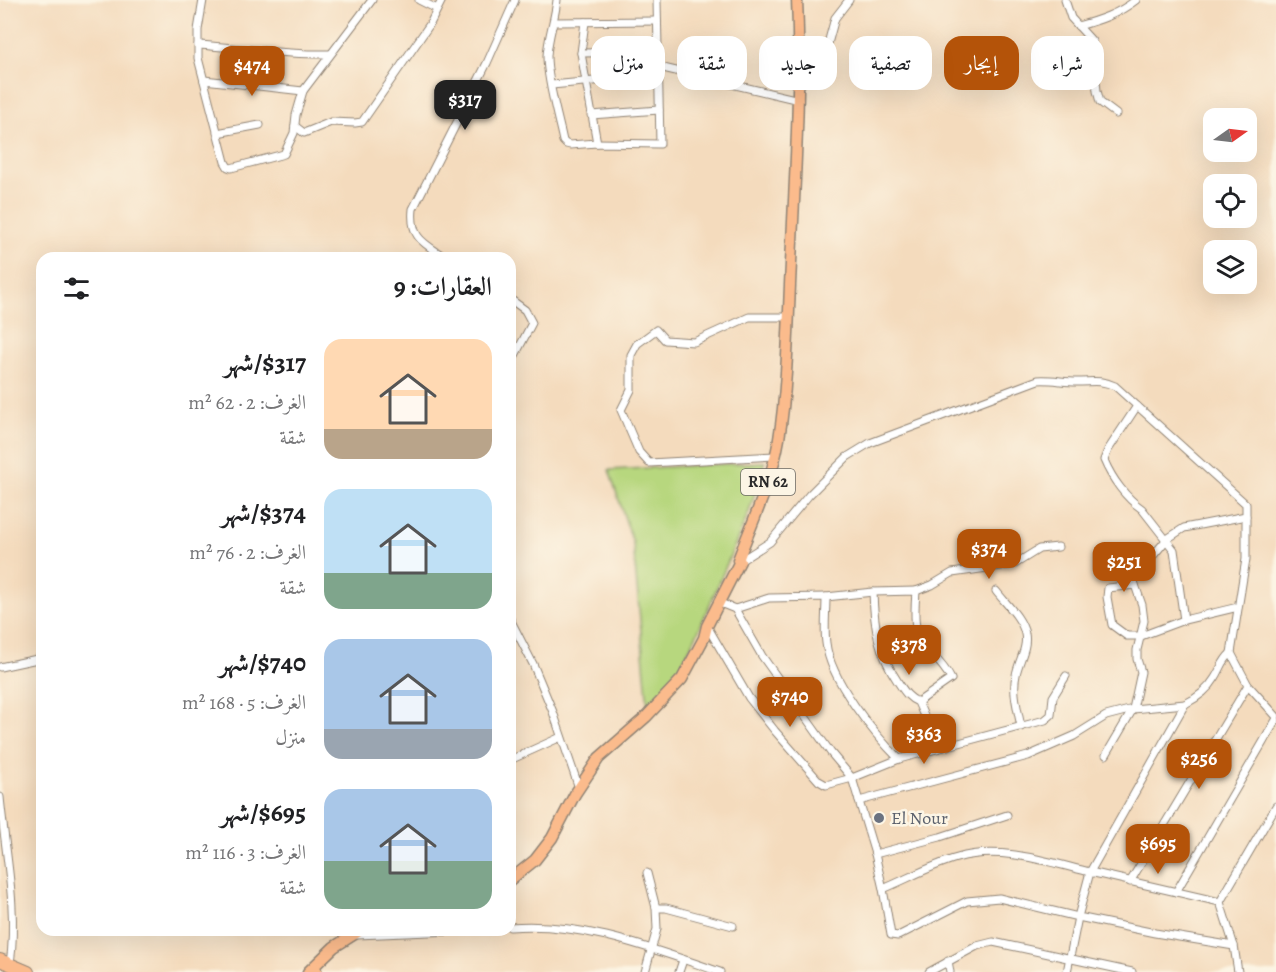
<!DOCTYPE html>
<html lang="ar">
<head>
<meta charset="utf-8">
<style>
  :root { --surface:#fff; --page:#f2f2f2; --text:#202124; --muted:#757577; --accent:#b45309 }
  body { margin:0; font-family:Alegreya,Amiri,serif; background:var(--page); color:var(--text); direction:rtl; height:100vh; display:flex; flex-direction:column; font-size:22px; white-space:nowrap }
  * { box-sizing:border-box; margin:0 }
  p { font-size:20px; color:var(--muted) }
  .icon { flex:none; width:33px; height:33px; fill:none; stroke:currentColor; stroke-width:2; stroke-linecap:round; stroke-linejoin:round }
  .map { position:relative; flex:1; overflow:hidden; direction:ltr }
  .details { position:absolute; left:36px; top:252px; width:480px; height:684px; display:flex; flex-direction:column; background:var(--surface); border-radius:18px; box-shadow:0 6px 24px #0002; direction:rtl }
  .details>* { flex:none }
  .top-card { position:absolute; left:534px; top:36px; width:570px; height:54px; direction:rtl; display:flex; gap:12px }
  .needle { width:39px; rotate:76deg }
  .buttons { position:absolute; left:1203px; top:108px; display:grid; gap:12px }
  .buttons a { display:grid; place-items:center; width:54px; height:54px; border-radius:12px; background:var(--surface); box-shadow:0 6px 24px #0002; font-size:30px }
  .price { position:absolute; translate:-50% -51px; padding:0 14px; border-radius:12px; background:var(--accent); color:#fff; font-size:20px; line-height:39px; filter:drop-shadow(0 2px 3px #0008) }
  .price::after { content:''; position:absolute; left:50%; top:36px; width:18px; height:14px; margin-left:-9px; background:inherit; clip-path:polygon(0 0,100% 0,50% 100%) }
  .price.on { background:#222; color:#fff }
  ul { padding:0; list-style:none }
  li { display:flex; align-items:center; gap:18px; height:150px; padding:0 24px }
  li span { display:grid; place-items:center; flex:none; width:168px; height:120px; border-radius:18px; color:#555 }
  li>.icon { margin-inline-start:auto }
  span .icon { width:72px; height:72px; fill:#fffc; stroke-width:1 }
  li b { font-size:26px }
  h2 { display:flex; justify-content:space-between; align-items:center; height:72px; padding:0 24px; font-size:26px }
  .chip { padding:0 21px; border-radius:18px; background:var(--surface); box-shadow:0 6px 24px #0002; font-size:21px; line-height:54px }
  .chip.on { background:var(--accent); color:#fff }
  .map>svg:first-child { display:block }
  .green { fill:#b7d77e; stroke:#718154; stroke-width:1.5 }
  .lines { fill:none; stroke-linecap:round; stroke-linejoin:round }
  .minor-casing { stroke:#908374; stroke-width:9 }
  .primary-casing { stroke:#908374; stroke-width:13 }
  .trunk-casing { stroke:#908374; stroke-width:14 }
  .minor { stroke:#fff; stroke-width:7 }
  .primary { stroke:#fbbb8c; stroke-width:10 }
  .trunk { stroke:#fbbb8c; stroke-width:12 }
  .worship-dot { fill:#6b7280; stroke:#fcf5e5; stroke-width:2 }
  .labels { text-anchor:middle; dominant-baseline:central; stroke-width:5; stroke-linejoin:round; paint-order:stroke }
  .shield { fill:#fcf5e5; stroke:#6a6863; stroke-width:1.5 }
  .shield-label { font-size:16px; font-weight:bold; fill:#2b2b2b }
  .worship-label { font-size:18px; fill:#5b616d; stroke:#fcf5e5; text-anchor:start }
</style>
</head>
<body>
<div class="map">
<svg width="1276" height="972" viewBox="0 0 1276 972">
  <rect width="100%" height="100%" fill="#fcf5e5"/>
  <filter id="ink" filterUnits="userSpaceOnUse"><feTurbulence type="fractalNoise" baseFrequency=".0167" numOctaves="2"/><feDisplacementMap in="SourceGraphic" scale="12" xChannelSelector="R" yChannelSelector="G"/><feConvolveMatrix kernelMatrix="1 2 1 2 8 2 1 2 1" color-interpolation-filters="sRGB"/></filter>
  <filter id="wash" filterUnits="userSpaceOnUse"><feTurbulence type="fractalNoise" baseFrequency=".008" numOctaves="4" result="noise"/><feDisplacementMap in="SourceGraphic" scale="24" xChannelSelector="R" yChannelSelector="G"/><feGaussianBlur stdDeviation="1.35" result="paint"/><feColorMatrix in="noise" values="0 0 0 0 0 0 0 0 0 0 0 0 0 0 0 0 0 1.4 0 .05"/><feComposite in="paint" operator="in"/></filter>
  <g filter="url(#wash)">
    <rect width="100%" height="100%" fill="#f4dbbd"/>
    <path class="green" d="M765 462 749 512 698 632 675 678 648 707 633 543 609 470Z"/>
  </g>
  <g filter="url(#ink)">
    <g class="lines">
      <defs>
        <g id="minor">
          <path d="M203 0 198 30V58L225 162 228 167 231 168 284 154 294 133 296 115 303 91 372 0"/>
          <path d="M419 0 437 9"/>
          <path d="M557 0C555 19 548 37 547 56 547 81 558 117 563 141L566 144 570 145 597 143 660 144 657 0"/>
          <path d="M1065 0 1071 18 1092 41 1097 91 1100 102 1116 114"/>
          <path d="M555 22 657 21"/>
          <path d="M585 22 581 53 597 143"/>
          <path d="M1078 26C1100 20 1118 14 1136 0"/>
          <path d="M198 45C242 48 285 55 330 54"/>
          <path d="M581 53 657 52"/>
          <path d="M659 67 799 100"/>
          <path d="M204 80 303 91"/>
          <path d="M552 85 657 75"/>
          <path d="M799 86 821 69 835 18 849 0"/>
          <path d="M591 115 659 110"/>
          <path d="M295 126 304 133 331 122 355 123 362 122 430 24 442 0"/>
          <path d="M217 133 260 125"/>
          <path d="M446 258C424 243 410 239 413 209L487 63 515 0"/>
          <path d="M510 299 525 310 532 323 510 365"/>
          <path d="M1137 406 1108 450 1104 460C1112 479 1126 498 1142 509L1174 550 1184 620"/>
          <path d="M775 456 649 463 639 452 621 410 631 390V355L637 344 656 330 665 340 694 342 749 317H788"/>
          <path d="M740 561 770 542 809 495 847 457 870 443 1038 380C1051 379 1064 382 1077 382 1093 382 1099 379 1115 386L1246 504V559L1231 653"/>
          <path d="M1135 585 1108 588 1107 597 1112 625 1127 636H1141L1184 620 1238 607"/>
          <path d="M916 591 932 585 952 573 1015 564 1039 549 1058 547"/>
          <path d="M996 591C1006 604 1022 618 1025 634 1028 648 1018 662 1016 675 1012 692 1018 710 1021 727"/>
          <path d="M873 592C874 627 878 652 898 682 904 691 908 698 918 702L924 716 943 738V747"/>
          <path d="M826 597 873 592 916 591C915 608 912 631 924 646 934 657 944 665 951 679L918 702"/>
          <path d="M720 603 735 609 762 656 831 753 852 778 875 854 883 889"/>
          <path d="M735 609 769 598 826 597C826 612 824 629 826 643 830 680 874 734 899 759"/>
          <path d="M510 619 533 664 553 712 579 788"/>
          <path d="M707 626 749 698 775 731 819 781 826 785 852 778 899 759 1045 720 1051 715 1053 697 1066 676"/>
          <path d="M40 659 42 675"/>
          <path d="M0 667 42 658"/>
          <path d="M1106 755 1133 709 1141 672 1137 659V650L1144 621 1142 605 1134 582 1137 575 1167 539 1184 528 1246 516"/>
          <path d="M510 760 561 737"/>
          <path d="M0 797C5 851 18 909 10 964"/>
          <path d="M859 801 1028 756 1074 736 1106 716 1133 709 1185 704"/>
          <path d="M875 854 940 837 1007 815"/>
          <path d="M647 873 656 908"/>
          <path d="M1130 882 1248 685"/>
          <path d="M1176 892 1276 720"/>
          <path d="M1220 902 1090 872 1078 917 1155 933 1234 946"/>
          <path d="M510 927C582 921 653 949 720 972"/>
          <path d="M357 935 478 930"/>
          <path d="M948 961 950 972"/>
          <path d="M645 972 657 929 656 908H666L733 926"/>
          <path d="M679 972 683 960"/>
          <path d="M929 972 977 946 993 942 1132 972"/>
          <path d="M1067 972 1078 917 999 898 967 901 898 936 891 935 883 889C907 879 932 865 957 858 1000 845 1048 862 1090 872L1185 704C1197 698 1208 690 1215 678 1221 669 1222 661 1231 653L1248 685 1276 716"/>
          <path d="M1238 972 1234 946 1220 902 1276 806"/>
        </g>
        <g id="primary">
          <path d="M510 880 535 860 552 838 575 794 599 758 646 717 682 679 704 638 707 626 740 561 738 560C753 520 772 481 779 439 788 382 788 321 791 263 795 175 801 88 797 0"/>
          <path d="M308 972 334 947 361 930"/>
        </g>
        <g id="trunk">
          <path d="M0 960 28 972"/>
          <path d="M314 968 316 972"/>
        </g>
      </defs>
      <use href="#minor" class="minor-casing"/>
      <use href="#primary" class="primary-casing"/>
      <use href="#trunk" class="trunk-casing"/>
      <use href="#minor" class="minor"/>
      <use href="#primary" class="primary"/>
      <use href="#trunk" class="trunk"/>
    </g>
  </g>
  <circle class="worship-dot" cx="879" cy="818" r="6"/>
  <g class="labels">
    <rect class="shield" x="741" y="469" width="54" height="26" rx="4.5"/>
    <g class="shield-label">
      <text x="768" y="482">RN 62</text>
    </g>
    <g class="worship-label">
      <text x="891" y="818">El Nour</text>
    </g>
  </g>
</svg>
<div class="buttons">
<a><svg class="needle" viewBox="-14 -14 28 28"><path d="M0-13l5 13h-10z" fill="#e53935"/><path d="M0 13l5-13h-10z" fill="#757577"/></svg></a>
<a><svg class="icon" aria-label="locate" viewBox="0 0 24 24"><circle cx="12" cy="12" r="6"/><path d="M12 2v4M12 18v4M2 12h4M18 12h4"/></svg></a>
<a><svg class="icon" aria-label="layers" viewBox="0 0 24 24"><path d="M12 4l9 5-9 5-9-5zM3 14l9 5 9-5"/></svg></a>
</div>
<b class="price" style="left:252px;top:97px">$474</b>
<b class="price on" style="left:465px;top:131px">$317</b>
<b class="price" style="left:989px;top:580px">$374</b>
<b class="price" style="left:1124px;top:593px">$251</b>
<b class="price" style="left:909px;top:676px">$378</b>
<b class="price" style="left:790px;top:728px">$740</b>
<b class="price" style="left:924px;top:765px">$363</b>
<b class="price" style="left:1199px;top:790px">$256</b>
<b class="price" style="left:1158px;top:875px">$695</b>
<div class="top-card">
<a class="chip">شراء</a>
<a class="chip on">إيجار</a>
<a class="chip">تصفية</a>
<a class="chip">جديد</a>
<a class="chip">شقة</a>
<a class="chip">منزل</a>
</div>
<section class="details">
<h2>العقارات: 9<svg class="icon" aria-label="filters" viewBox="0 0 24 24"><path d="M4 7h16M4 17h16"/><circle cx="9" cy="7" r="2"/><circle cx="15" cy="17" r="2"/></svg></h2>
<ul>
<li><span style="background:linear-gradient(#ffd9b3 75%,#b9a48a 0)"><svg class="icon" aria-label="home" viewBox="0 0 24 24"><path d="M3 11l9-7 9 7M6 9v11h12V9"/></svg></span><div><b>$317/شهر</b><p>الغرف: 2 · 62 m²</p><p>شقة</p></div></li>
<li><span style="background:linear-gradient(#bfe0f5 70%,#7fa58c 0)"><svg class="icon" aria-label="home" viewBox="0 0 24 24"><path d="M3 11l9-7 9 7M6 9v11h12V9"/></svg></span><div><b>$374/شهر</b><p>الغرف: 2 · 76 m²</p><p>شقة</p></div></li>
<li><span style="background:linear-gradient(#a9c7e8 75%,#9aa5b1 0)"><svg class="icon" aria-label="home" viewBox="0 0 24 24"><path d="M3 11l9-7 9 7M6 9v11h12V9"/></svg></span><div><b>$740/شهر</b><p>الغرف: 5 · 168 m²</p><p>منزل</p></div></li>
<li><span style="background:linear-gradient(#a9c7e8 60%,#7fa58c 0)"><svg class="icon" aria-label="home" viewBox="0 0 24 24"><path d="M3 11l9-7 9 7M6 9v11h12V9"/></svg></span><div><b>$695/شهر</b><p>الغرف: 3 · 116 m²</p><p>شقة</p></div></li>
</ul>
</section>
</div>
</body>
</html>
